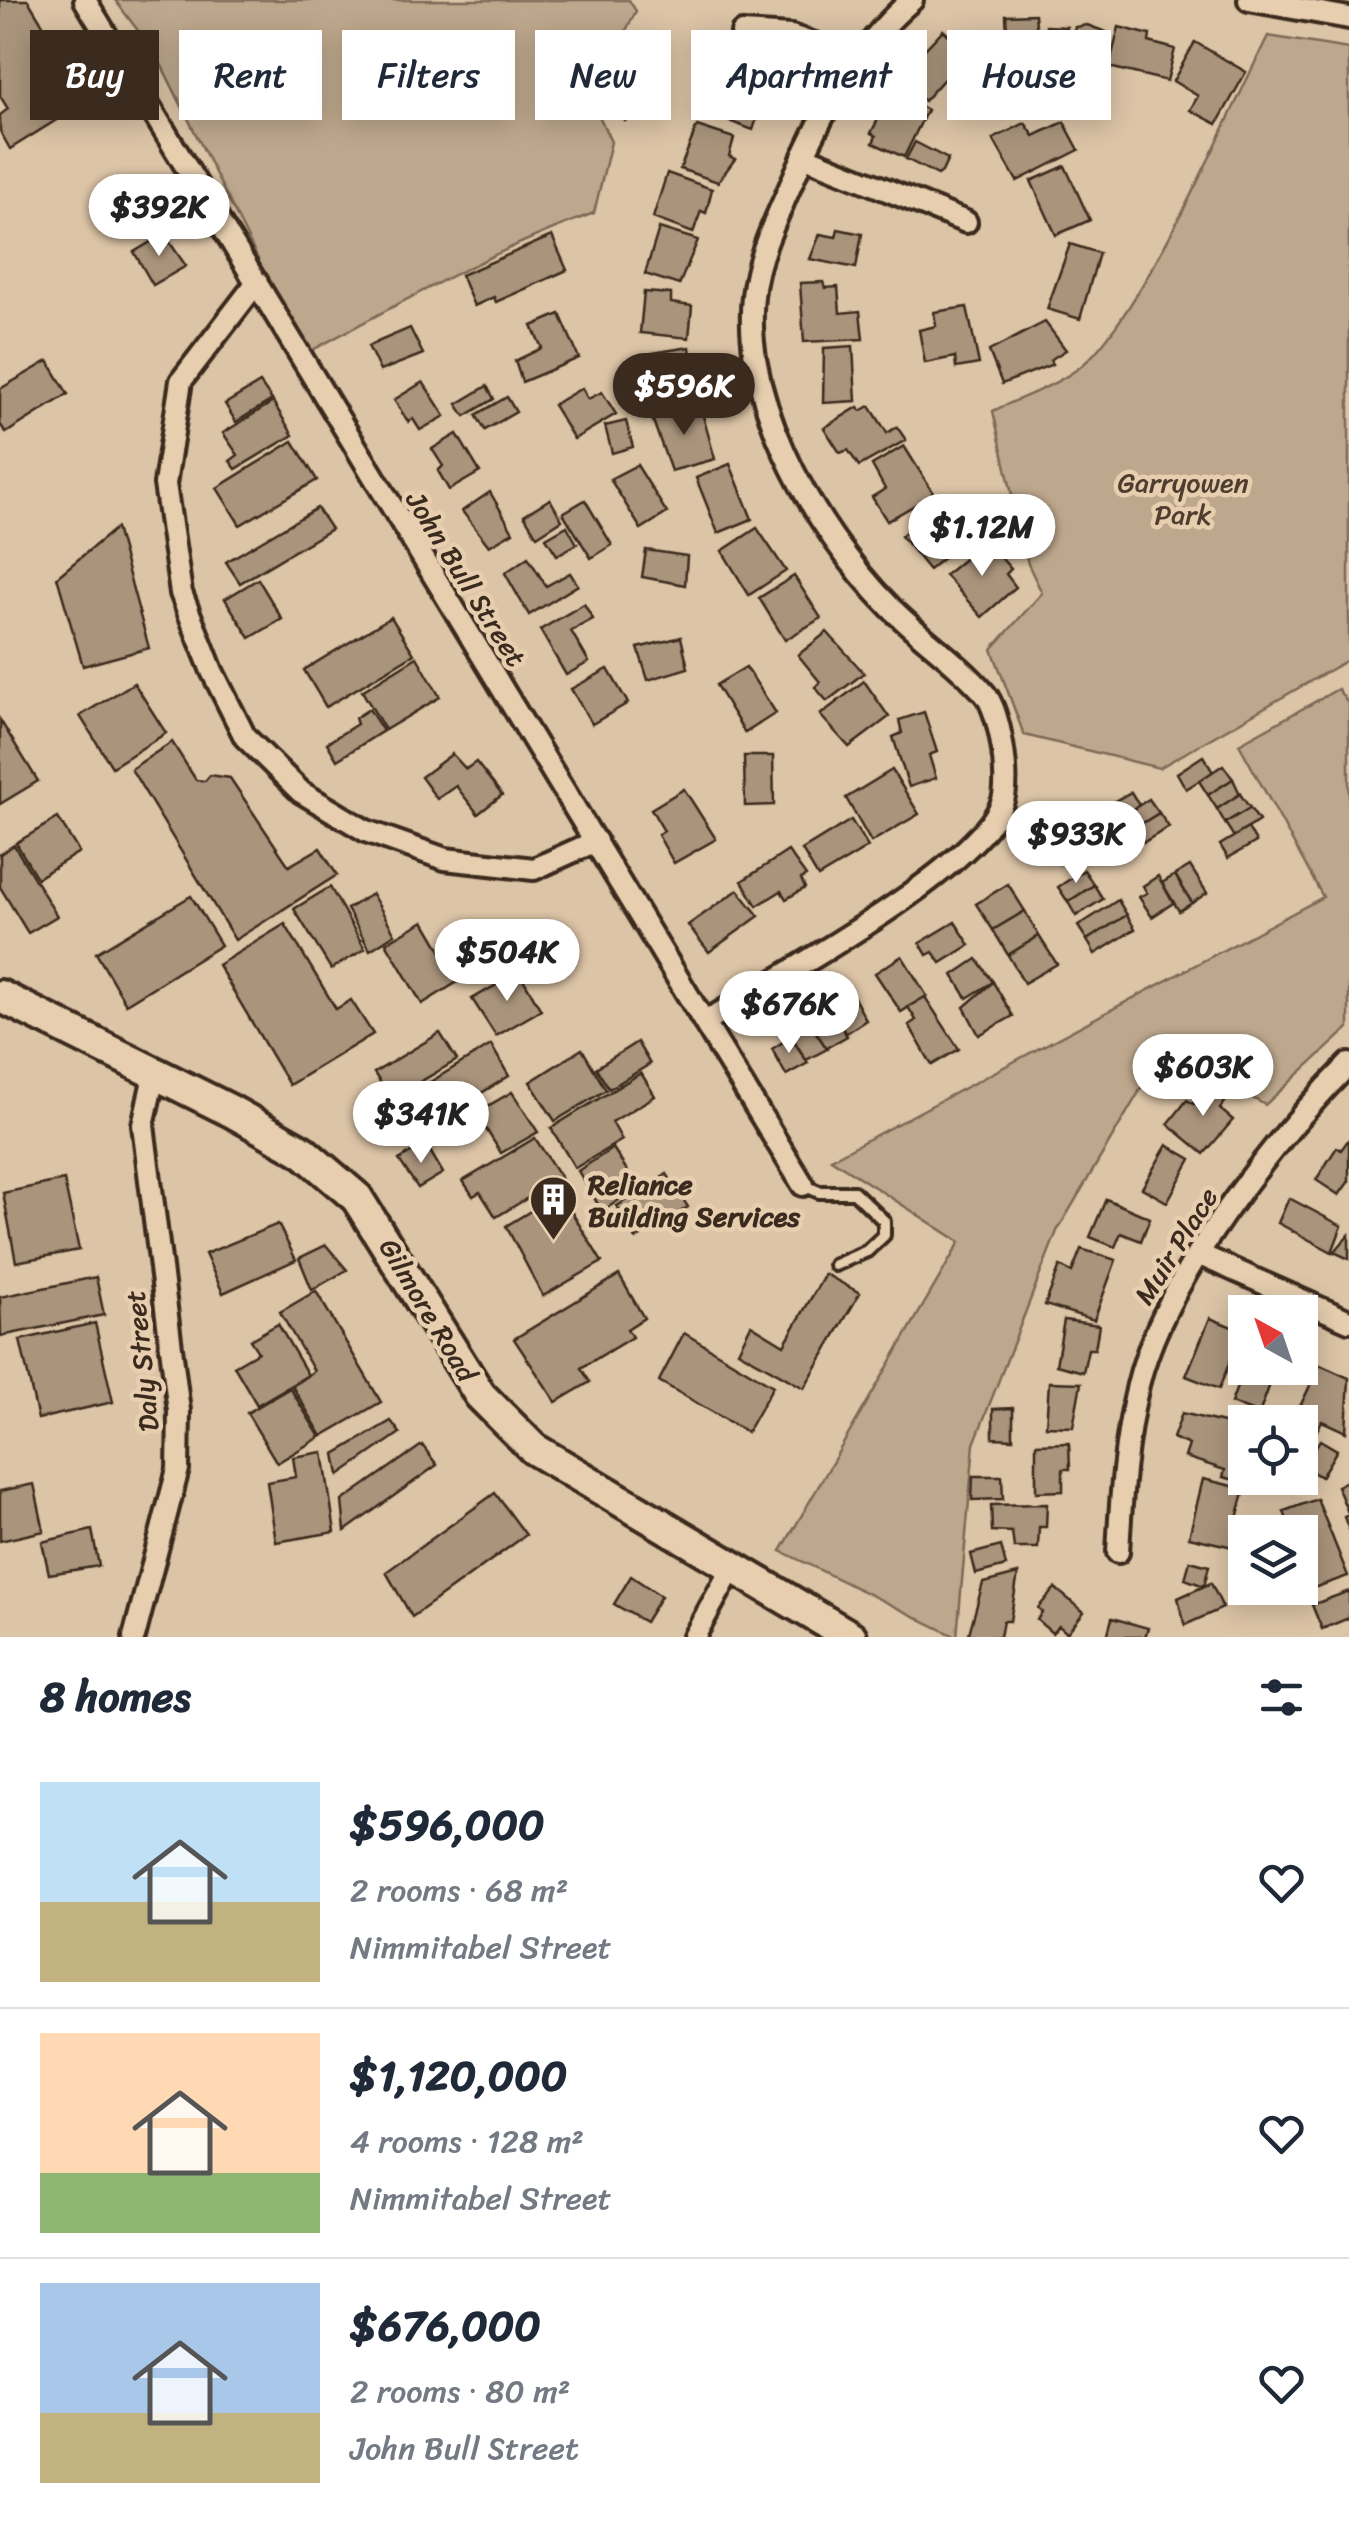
<!DOCTYPE html>
<html lang="en">
<head>
<meta charset="utf-8">
<style>
  :root { --surface:#fff; --page:#f6f6f7; --text:#1f2937; --muted:#747a83; --line:#e0e1e3; --accent:#3b2a1e }
  body { margin:0; font-family:Sriracha,sans-serif; background:var(--page); color:var(--text); height:100vh; display:flex; flex-direction:column; font-size:38px; white-space:nowrap }
  * { box-sizing:border-box; margin:0 }
  p { font-size:32px; color:var(--muted) }
  .icon { flex:none; width:55px; height:55px; fill:none; stroke:currentColor; stroke-width:2; stroke-linecap:round; stroke-linejoin:round }
  .map { position:relative; height:1637px; overflow:hidden }
  .panel { display:flex; flex-direction:column; background:var(--surface); flex:1 }
  .panel>* { flex:none }
  .banner { position:absolute; left:30px; top:30px; width:1290px; height:90px; display:flex; gap:20px }
  .needle { width:65px; rotate:320deg }
  .fabs { position:absolute; left:1228px; top:1295px; display:grid; gap:20px }
  .fabs a { display:grid; place-items:center; width:90px; height:90px; border-radius:0px; background:var(--surface); box-shadow:0 5px 25px #0003; font-size:50px }
  .price { position:absolute; translate:-50% -85px; padding:0 22px; border-radius:35px; background:#fff; color:#222; font-size:32px; line-height:65px; filter:drop-shadow(0 2px 5px #0008) }
  .price::after { content:''; position:absolute; left:50%; top:60px; width:30px; height:22px; margin-left:-15px; background:inherit; clip-path:polygon(0 0,100% 0,50% 100%) }
  .price.active { background:var(--accent); color:#fff }
  ul { padding:0; list-style:none }
  li { display:flex; align-items:center; gap:30px; height:250px; padding:0 40px }
  li+li { border-top:2px solid var(--line) }
  li span { display:grid; place-items:center; flex:none; width:280px; height:200px; border-radius:0px; color:#555 }
  li>.icon { margin-inline-start:auto }
  span .icon { width:120px; height:120px; fill:#fffc; stroke-width:1 }
  li b { font-size:42px }
  h2 { display:flex; justify-content:space-between; align-items:center; height:120px; padding:0 40px; font-size:42px }
  .pill { padding:0 35px; border-radius:0px; background:var(--surface); box-shadow:0 5px 25px #0003; font-size:35px; line-height:90px }
  .pill.active { background:var(--accent); color:#fff }
  .map>svg:first-child { display:block }
  .green { fill:#bea88d; stroke:#7c6956; stroke-width:2.5 }
  .building { fill:#aa947c; stroke:#3b2a1e; stroke-width:2.5 }
  .lines { fill:none; stroke-linecap:round; stroke-linejoin:round }
  .lane-casing { stroke:#3b2a1e; stroke-width:18 }
  .street-casing { stroke:#3b2a1e; stroke-width:28 }
  .secondary-casing { stroke:#3b2a1e; stroke-width:38 }
  .lane { stroke:#e6ceaf; stroke-width:10 }
  .street { stroke:#e6ceaf; stroke-width:20 }
  .secondary { stroke:#e6ceaf; stroke-width:30 }
  .labels { text-anchor:middle; dominant-baseline:central; stroke-width:9; stroke-linejoin:round; paint-order:stroke }
  .park-label { font-size:28px; fill:#4f3d2f; stroke:#e6ceaf }
  .street-label { font-size:28px; fill:#3b2a1e; stroke:#e6ceaf }
  .poi-label { font-size:28px; font-weight:bold; fill:#3b2a1e; stroke:#e6ceaf; text-anchor:start }
</style>
</head>
<body>
<div class="map">
<svg width="1349" height="1637" viewBox="0 0 1349 1637">
  <rect width="100%" height="100%" fill="#dcc4a6"/>
  <filter id="ink" filterUnits="userSpaceOnUse"><feTurbulence type="fractalNoise" baseFrequency=".01" numOctaves="2"/><feDisplacementMap in="SourceGraphic" scale="20" xChannelSelector="R" yChannelSelector="G"/><feConvolveMatrix kernelMatrix="1 2 1 2 8 2 1 2 1" color-interpolation-filters="sRGB"/></filter>
  <g filter="url(#ink)">
    <g class="green">
      <path d="M115 0H629L636 11 618 46 575 63 611 142 594 213C493 250 400 303 305 354L157 56Z"/>
      <path d="M1268 36 1349 49V659L1159 768 1024 735 992 649 1042 593 1028 564 993 411C1020 398 1052 387 1076 370 1136 330 1231 109 1268 36Z"/>
      <path d="M1338 689 1349 705V1028L1265 1105 1165 1048 1057 1231 974 1444 957 1637 781 1551 960 1242 831 1159 1323 897 1239 744Z"/>
    </g>
    <g class="building">
      <path d="M0 0H28L46 30 40 53 74 109 10 149 0 131V115L8 109 0 96Z"/>
      <path d="M1035 14 1038 48 1029 49 1028 87 1003 88 999 35 1007 34 1006 15Z"/>
      <path d="M1087 25 1109 33 1091 102 1057 94 1075 27Z"/>
      <path d="M1046 26 1067 27 1066 50H1045Z"/>
      <path d="M1119 27 1150 35 1149 42 1175 49 1167 81 1109 67Z"/>
      <path d="M943 30 968 52 924 101 898 78Z"/>
      <path d="M1195 42 1246 72 1217 124 1190 110 1198 96 1173 81Z"/>
      <path d="M614 49 653 99 625 121 585 71Z"/>
      <path d="M714 80 764 98 753 130 704 112Z"/>
      <path d="M893 90 927 110 904 157 873 143 876 136 871 133Z"/>
      <path d="M1064 122 1079 150 1017 181 993 139 1025 123 1034 136Z"/>
      <path d="M697 126 734 138 729 156 735 159 718 182 680 169Z"/>
      <path d="M915 142 948 159 942 172 938 175 906 159Z"/>
      <path d="M1065 166 1090 220 1056 235 1031 181Z"/>
      <path d="M667 173 712 189 706 213 701 211 693 233 653 218Z"/>
      <path d="M659 228 698 240 679 285 645 274Z"/>
      <path d="M838 229 862 234 856 268 810 259 820 234 836 237Z"/>
      <path d="M164 234 186 266 153 285 134 252Z"/>
      <path d="M552 236 567 270 496 302 494 297 474 306 461 275Z"/>
      <path d="M1070 244 1099 253 1080 319 1047 309Z"/>
      <path d="M823 282 825 288 838 287 840 313 860 311 863 339 804 342 800 283Z"/>
      <path d="M644 292 671 294V303L692 306 689 338 640 333Z"/>
      <path d="M967 307 979 364 956 368 955 357 925 363 919 330 936 326 934 312Z"/>
      <path d="M560 314 579 358 522 382 515 361 542 348 532 326Z"/>
      <path d="M1045 322 1066 350 1050 360 1053 364 1002 384 989 351Z"/>
      <path d="M410 328 423 354 380 371 368 346Z"/>
      <path d="M853 346 856 401 823 403 824 348Z"/>
      <path d="M690 347 696 396 663 407 649 376 655 374 652 353Z"/>
      <path d="M48 361 68 394 6 433 0 424V389Z"/>
      <path d="M423 382 445 416 420 430 413 419 408 422 394 400Z"/>
      <path d="M260 383 272 400 236 422 225 404Z"/>
      <path d="M487 386 494 399 465 416 457 404Z"/>
      <path d="M582 388 588 399 602 392 616 414 574 439 553 405Z"/>
      <path d="M507 397 516 412 485 430 476 415Z"/>
      <path d="M273 402 293 435 236 469 230 461 238 455 223 433Z"/>
      <path d="M700 405 715 459 671 471 652 418Z"/>
      <path d="M870 406 887 433 897 427 906 440 859 466 848 450 840 453 824 428 858 407 861 411Z"/>
      <path d="M626 421 633 447 612 453 605 426Z"/>
      <path d="M457 434 480 472 449 490 438 471 443 466 432 449Z"/>
      <path d="M293 441 317 480 240 525 217 488Z"/>
      <path d="M904 446 934 494 887 521 872 497 885 489 872 465Z"/>
      <path d="M730 464 752 519 718 533 696 478Z"/>
      <path d="M637 465 667 513 641 529 610 479Z"/>
      <path d="M490 492 513 532 489 546 462 511Z"/>
      <path d="M950 495 979 529 929 570 901 536Z"/>
      <path d="M550 499 562 520 537 536 524 515Z"/>
      <path d="M585 500 612 545 591 558 563 513Z"/>
      <path d="M317 508 331 529 240 583 226 562Z"/>
      <path d="M567 526 577 544 557 555 546 538Z"/>
      <path d="M116 528 149 648 83 666 57 577Z"/>
      <path d="M757 528 786 571 749 595 722 551Z"/>
      <path d="M986 541 1011 569 1006 574 1016 587 982 617 945 575Z"/>
      <path d="M646 550 687 556 685 585 642 577Z"/>
      <path d="M528 557 546 586 570 573 578 585 529 615 505 573Z"/>
      <path d="M794 576 821 618 785 640 759 598Z"/>
      <path d="M258 579 282 619 250 638 225 599Z"/>
      <path d="M584 604 593 619 571 631 589 662 566 675 540 630Z"/>
      <path d="M391 617 414 654 326 707 304 670Z"/>
      <path d="M827 632 864 673 827 701 815 687 820 682 798 655Z"/>
      <path d="M681 637 688 668 648 680 638 648Z"/>
      <path d="M417 657 440 697 385 730 362 691Z"/>
      <path d="M746 667 776 713 745 733 716 685Z"/>
      <path d="M608 669 628 703 592 724 571 689Z"/>
      <path d="M864 681 889 717 849 747 820 715Z"/>
      <path d="M134 683 166 733 112 767 80 716Z"/>
      <path d="M369 709 383 731 337 760 327 743 357 724 355 718Z"/>
      <path d="M924 712 937 752 929 755 936 778 909 787 893 737 902 733 899 720Z"/>
      <path d="M0 720 38 781 0 804Z"/>
      <path d="M172 742 196 780 205 781 210 775 230 778 289 866 320 848 337 875 235 940 131 769Z"/>
      <path d="M452 754 466 769 476 762 502 795 478 814 456 786 437 799 421 777Z"/>
      <path d="M744 756H773L774 805 745 806Z"/>
      <path d="M1203 756 1213 772 1186 789 1177 773Z"/>
      <path d="M1223 765 1233 779 1208 795 1199 781Z"/>
      <path d="M892 770 919 814 871 842 846 798Z"/>
      <path d="M1233 779 1240 794 1217 809 1208 795Z"/>
      <path d="M684 789 716 839 674 863 658 835 664 831 651 809Z"/>
      <path d="M1131 792 1139 805 1113 822 1104 807Z"/>
      <path d="M1240 794 1250 808 1225 823 1217 809Z"/>
      <path d="M1149 799 1159 813 1135 828 1127 813Z"/>
      <path d="M1250 808 1259 821 1234 837 1225 823Z"/>
      <path d="M1159 813 1169 827 1144 842 1135 828Z"/>
      <path d="M58 818 79 852 37 878 16 843Z"/>
      <path d="M851 820 868 847 818 877 802 850Z"/>
      <path d="M1068 820 1078 835 1052 851 1043 835Z"/>
      <path d="M1248 828 1256 842 1228 858 1220 845Z"/>
      <path d="M1078 835 1086 848 1059 864 1052 851Z"/>
      <path d="M14 845 57 916 28 933 0 887V854Z"/>
      <path d="M788 851 806 876 801 879 805 888 786 899 781 891 757 906 742 881Z"/>
      <path d="M1190 866 1207 893 1192 903 1175 875Z"/>
      <path d="M1084 870 1094 885 1068 902 1058 887Z"/>
      <path d="M1175 875 1192 903 1179 911 1162 883Z"/>
      <path d="M1158 876 1173 903 1152 917 1139 897 1147 893 1143 886Z"/>
      <path d="M1008 884 1025 911 993 930 976 904Z"/>
      <path d="M1094 885 1103 899 1076 916 1068 902Z"/>
      <path d="M330 887 365 949 331 969 294 909Z"/>
      <path d="M738 890 759 916 709 952 688 925Z"/>
      <path d="M372 894 395 934 370 950 347 909Z"/>
      <path d="M191 896 221 945 126 1004 96 953Z"/>
      <path d="M1118 900 1127 915 1087 940 1078 926Z"/>
      <path d="M1025 911 1039 936 1008 955 993 930Z"/>
      <path d="M1127 915 1135 929 1095 954 1087 940Z"/>
      <path d="M424 921 459 981 422 1004 386 943Z"/>
      <path d="M955 922 970 945 941 963 933 952 927 955 920 943Z"/>
      <path d="M285 924 336 1009 351 1000 373 1034 289 1085 218 965Z"/>
      <path d="M1039 936 1057 964 1024 983 1008 955Z"/>
      <path d="M902 956 927 996 901 1012 875 973Z"/>
      <path d="M977 959 993 982 967 998 953 975Z"/>
      <path d="M519 972 541 1010 496 1036 472 999Z"/>
      <path d="M993 982 1013 1016 979 1035 964 1007Z"/>
      <path d="M852 994 866 1020 845 1034 830 1008Z"/>
      <path d="M925 997 959 1049 932 1065 909 1025 916 1020 908 1007Z"/>
      <path d="M831 1010 847 1036 826 1048 810 1023Z"/>
      <path d="M810 1023 827 1049 806 1060 790 1034Z"/>
      <path d="M440 1033 457 1060 391 1099 374 1073Z"/>
      <path d="M791 1037 808 1063 786 1075 772 1049Z"/>
      <path d="M637 1042 650 1064 609 1089 596 1068Z"/>
      <path d="M491 1045 509 1076 393 1147 373 1117Z"/>
      <path d="M582 1049 606 1090 555 1121 530 1082Z"/>
      <path d="M641 1073 655 1096 612 1122 622 1140 575 1168 551 1128Z"/>
      <path d="M1211 1083 1228 1098 1220 1109 1233 1120 1204 1154 1168 1124 1187 1100 1194 1104Z"/>
      <path d="M512 1092 538 1132 501 1153 476 1113Z"/>
      <path d="M535 1138 561 1178 496 1217 480 1192 473 1196 463 1181Z"/>
      <path d="M1349 1139V1181L1339 1195 1316 1180 1337 1147 1341 1150Z"/>
      <path d="M426 1144 443 1173 418 1188 399 1160Z"/>
      <path d="M1167 1145 1191 1159 1167 1202 1142 1188Z"/>
      <path d="M613 1148 638 1188 602 1211 578 1171Z"/>
      <path d="M667 1174 688 1207 636 1239 617 1206Z"/>
      <path d="M64 1180 79 1250 16 1262 3 1193Z"/>
      <path d="M560 1193 602 1262 543 1296 506 1226Z"/>
      <path d="M1289 1198 1342 1226 1332 1252 1278 1223Z"/>
      <path d="M1106 1199 1150 1218 1141 1241 1121 1233 1115 1247 1090 1237Z"/>
      <path d="M278 1224 296 1260 223 1293 205 1254Z"/>
      <path d="M1349 1235V1259L1334 1252Z"/>
      <path d="M326 1245 347 1270 312 1290 299 1258Z"/>
      <path d="M1081 1249 1116 1260 1094 1320 1045 1305 1060 1266 1072 1272Z"/>
      <path d="M825 1274 860 1293 804 1388 738 1351 751 1325 784 1345Z"/>
      <path d="M619 1275 644 1318 627 1329 632 1337 581 1368 590 1382 556 1402 514 1339Z"/>
      <path d="M96 1277 104 1315 1 1336 0 1297Z"/>
      <path d="M316 1291 381 1402 322 1436 292 1386 314 1371 280 1312Z"/>
      <path d="M1210 1318 1242 1331 1219 1389 1186 1376Z"/>
      <path d="M1064 1320 1099 1325 1095 1349H1088L1083 1372 1056 1365Z"/>
      <path d="M95 1323 113 1402 38 1419 20 1340Z"/>
      <path d="M278 1324 308 1375 257 1405 234 1366 258 1352 250 1340Z"/>
      <path d="M684 1333 773 1386 747 1432 659 1381Z"/>
      <path d="M1245 1365 1295 1368 1290 1381 1273 1376 1259 1414 1231 1403Z"/>
      <path d="M1320 1365 1349 1378 1346 1432 1322 1421 1316 1432 1293 1421Z"/>
      <path d="M1049 1382 1081 1383 1073 1427 1046 1426Z"/>
      <path d="M290 1388 320 1437 277 1463 247 1413Z"/>
      <path d="M1013 1408V1439L993 1438V1409Z"/>
      <path d="M1182 1413 1244 1428 1235 1454 1245 1459 1239 1481 1223 1477 1225 1470 1185 1457 1189 1445 1173 1438Z"/>
      <path d="M391 1421 400 1433 339 1475 335 1454Z"/>
      <path d="M1320 1440 1337 1450 1321 1477 1303 1466Z"/>
      <path d="M1069 1443 1070 1469H1063V1491L1036 1492V1444Z"/>
      <path d="M422 1445 437 1465 345 1531 342 1501Z"/>
      <path d="M323 1452 335 1532 276 1542 267 1482 296 1477 293 1457Z"/>
      <path d="M973 1476H1002L1003 1499 972 1500Z"/>
      <path d="M1203 1479 1245 1489 1236 1522 1243 1524 1237 1548 1189 1537Z"/>
      <path d="M1349 1480V1530L1344 1517 1349 1515 1337 1486Z"/>
      <path d="M34 1484 44 1531 0 1541V1491Z"/>
      <path d="M495 1493 526 1535 412 1617 386 1572Z"/>
      <path d="M1317 1499 1348 1576 1311 1589 1300 1558V1532H1291L1284 1511Z"/>
      <path d="M1047 1504 1046 1527H1039L1038 1548H1014L1012 1532 992 1531 991 1505Z"/>
      <path d="M92 1530 99 1566 49 1574 42 1542Z"/>
      <path d="M1001 1546 1006 1566 976 1574 971 1554Z"/>
      <path d="M1190 1561 1209 1566 1204 1586 1185 1579Z"/>
      <path d="M1018 1574 1010 1621H1003L1000 1637H968L983 1583Z"/>
      <path d="M631 1576 661 1596 645 1622 614 1604Z"/>
      <path d="M1211 1583 1223 1608 1185 1625 1178 1598Z"/>
      <path d="M1055 1588 1084 1612 1067 1633 1059 1626 1052 1633 1037 1620 1042 1612 1038 1608Z"/>
      <path d="M1349 1591V1618L1322 1629 1312 1605Z"/>
      <path d="M1112 1618 1148 1628 1145 1637H1107Z"/>
    </g>
    <g class="lines">
      <defs>
        <path id="lane" d="M803 1185 819 1192H854L884 1221V1235L867 1251 835 1265"/>
        <g id="street">
          <path d="M85 0 803 1185"/>
          <path d="M1249 0 1349 18"/>
          <path d="M742 33 791 36 856 58"/>
          <path d="M803 156 966 222"/>
          <path d="M257 282 181 381 165 484 181 593 212 671 245 737 301 792 366 831 445 859 534 869 596 841"/>
          <path d="M705 1022C772 981 976 871 1002 803 1011 781 1000 712 985 694 957 661 919 637 890 607 814 530 730 386 757 273 764 242 780 211 792 182 819 118 859 44 912 0"/>
          <path d="M1198 1254 1349 1321"/>
          <path d="M1118 1552C1121 1496 1125 1440 1138 1385 1163 1280 1273 1141 1349 1064"/>
          <path d="M134 1637 178 1469 179 1411 143 1125 154 1076"/>
          <path d="M694 1637 732 1568"/>
        </g>
        <path id="secondary" d="M0 996 231 1111 302 1151 357 1198 480 1395 534 1449 851 1637"/>
      </defs>
      <use href="#lane" class="lane-casing"/>
      <use href="#street" class="street-casing"/>
      <use href="#secondary" class="secondary-casing"/>
      <use href="#lane" class="lane"/>
      <use href="#street" class="street"/>
      <use href="#secondary" class="secondary"/>
    </g>
  </g>
  <defs>
    <symbol id="building-pin" viewBox="-11 -11 22 30"><path d="M0 17L-7.5 6A9.5 9.5 0 1 1 7.5 6Z" fill="#3b2a1e" stroke="#e6ceaf"/><path d="M-4-6H4V6H1V3H-1V6H-4ZM-2.5-4.3h1.7v1.8h-1.7ZM.8-4.3h1.7v1.8H.8ZM-2.5-1h1.7V.8h-1.7ZM.8-1h1.7V.8H.8Z" fill="#fff"/></symbol>
  </defs>
  <g fill-rule="evenodd">
    <use href="#building-pin" x="526" y="1172" width="55" height="75"/>
  </g>
  <g class="labels">
    <g class="park-label">
      <text x="1183" y="482">Garryowen<tspan x="1183" dy="32">Park</tspan></text>
    </g>
    <g class="street-label">
      <text transform="translate(466 579) rotate(58)">John Bull Street</text>
      <text transform="translate(1176 1246) rotate(-58)">Muir Place</text>
      <text transform="translate(428 1310) rotate(59)">Gilmore Road</text>
      <text transform="translate(142 1361) rotate(-96)">Daly Street</text>
    </g>
    <g class="poi-label">
      <text x="588" y="1184">Reliance<tspan x="588" dy="32">Building Services</tspan></text>
    </g>
  </g>
</svg>
<div class="fabs">
<a><svg class="needle" viewBox="-14 -14 28 28"><path d="M0-13l5 13h-10z" fill="#e53935"/><path d="M0 13l5-13h-10z" fill="#747a83"/></svg></a>
<a><svg class="icon" aria-label="locate" viewBox="0 0 24 24"><circle cx="12" cy="12" r="6"/><path d="M12 2v4M12 18v4M2 12h4M18 12h4"/></svg></a>
<a><svg class="icon" aria-label="layers" viewBox="0 0 24 24"><path d="M12 4l9 5-9 5-9-5zM3 14l9 5 9-5"/></svg></a>
</div>
<b class="price" style="left:159px;top:259px">$392K</b>
<b class="price active" style="left:684px;top:438px">$596K</b>
<b class="price" style="left:982px;top:579px">$1.12M</b>
<b class="price" style="left:1076px;top:886px">$933K</b>
<b class="price" style="left:507px;top:1004px">$504K</b>
<b class="price" style="left:789px;top:1056px">$676K</b>
<b class="price" style="left:1203px;top:1119px">$603K</b>
<b class="price" style="left:421px;top:1166px">$341K</b>
<div class="banner">
<a class="pill active">Buy</a>
<a class="pill">Rent</a>
<a class="pill">Filters</a>
<a class="pill">New</a>
<a class="pill">Apartment</a>
<a class="pill">House</a>
</div>
</div>
<section class="panel">
<h2>8 homes<svg class="icon" aria-label="filters" viewBox="0 0 24 24"><path d="M4 7h16M4 17h16"/><circle cx="9" cy="7" r="2"/><circle cx="15" cy="17" r="2"/></svg></h2>
<ul>
<li><span style="background:linear-gradient(#bfe0f5 60%,#c2b280 0)"><svg class="icon" aria-label="home" viewBox="0 0 24 24"><path d="M3 11l9-7 9 7M6 9v11h12V9"/></svg></span><div><b>$596,000</b><p>2 rooms · 68 m²</p><p>Nimmitabel Street</p></div><svg class="icon" aria-label="heart" viewBox="0 0 24 24"><path d="M12 20l-8-8c-3-5 5-10 8-4 3-6 11-1 8 4z"/></svg></li>
<li><span style="background:linear-gradient(#ffd9b3 70%,#8fb573 0)"><svg class="icon" aria-label="home" viewBox="0 0 24 24"><path d="M3 11l9-7 9 7M6 9v11h12V9"/></svg></span><div><b>$1,120,000</b><p>4 rooms · 128 m²</p><p>Nimmitabel Street</p></div><svg class="icon" aria-label="heart" viewBox="0 0 24 24"><path d="M12 20l-8-8c-3-5 5-10 8-4 3-6 11-1 8 4z"/></svg></li>
<li><span style="background:linear-gradient(#a9c7e8 65%,#c2b280 0)"><svg class="icon" aria-label="home" viewBox="0 0 24 24"><path d="M3 11l9-7 9 7M6 9v11h12V9"/></svg></span><div><b>$676,000</b><p>2 rooms · 80 m²</p><p>John Bull Street</p></div><svg class="icon" aria-label="heart" viewBox="0 0 24 24"><path d="M12 20l-8-8c-3-5 5-10 8-4 3-6 11-1 8 4z"/></svg></li>
</ul>
</section>
</body>
</html>
